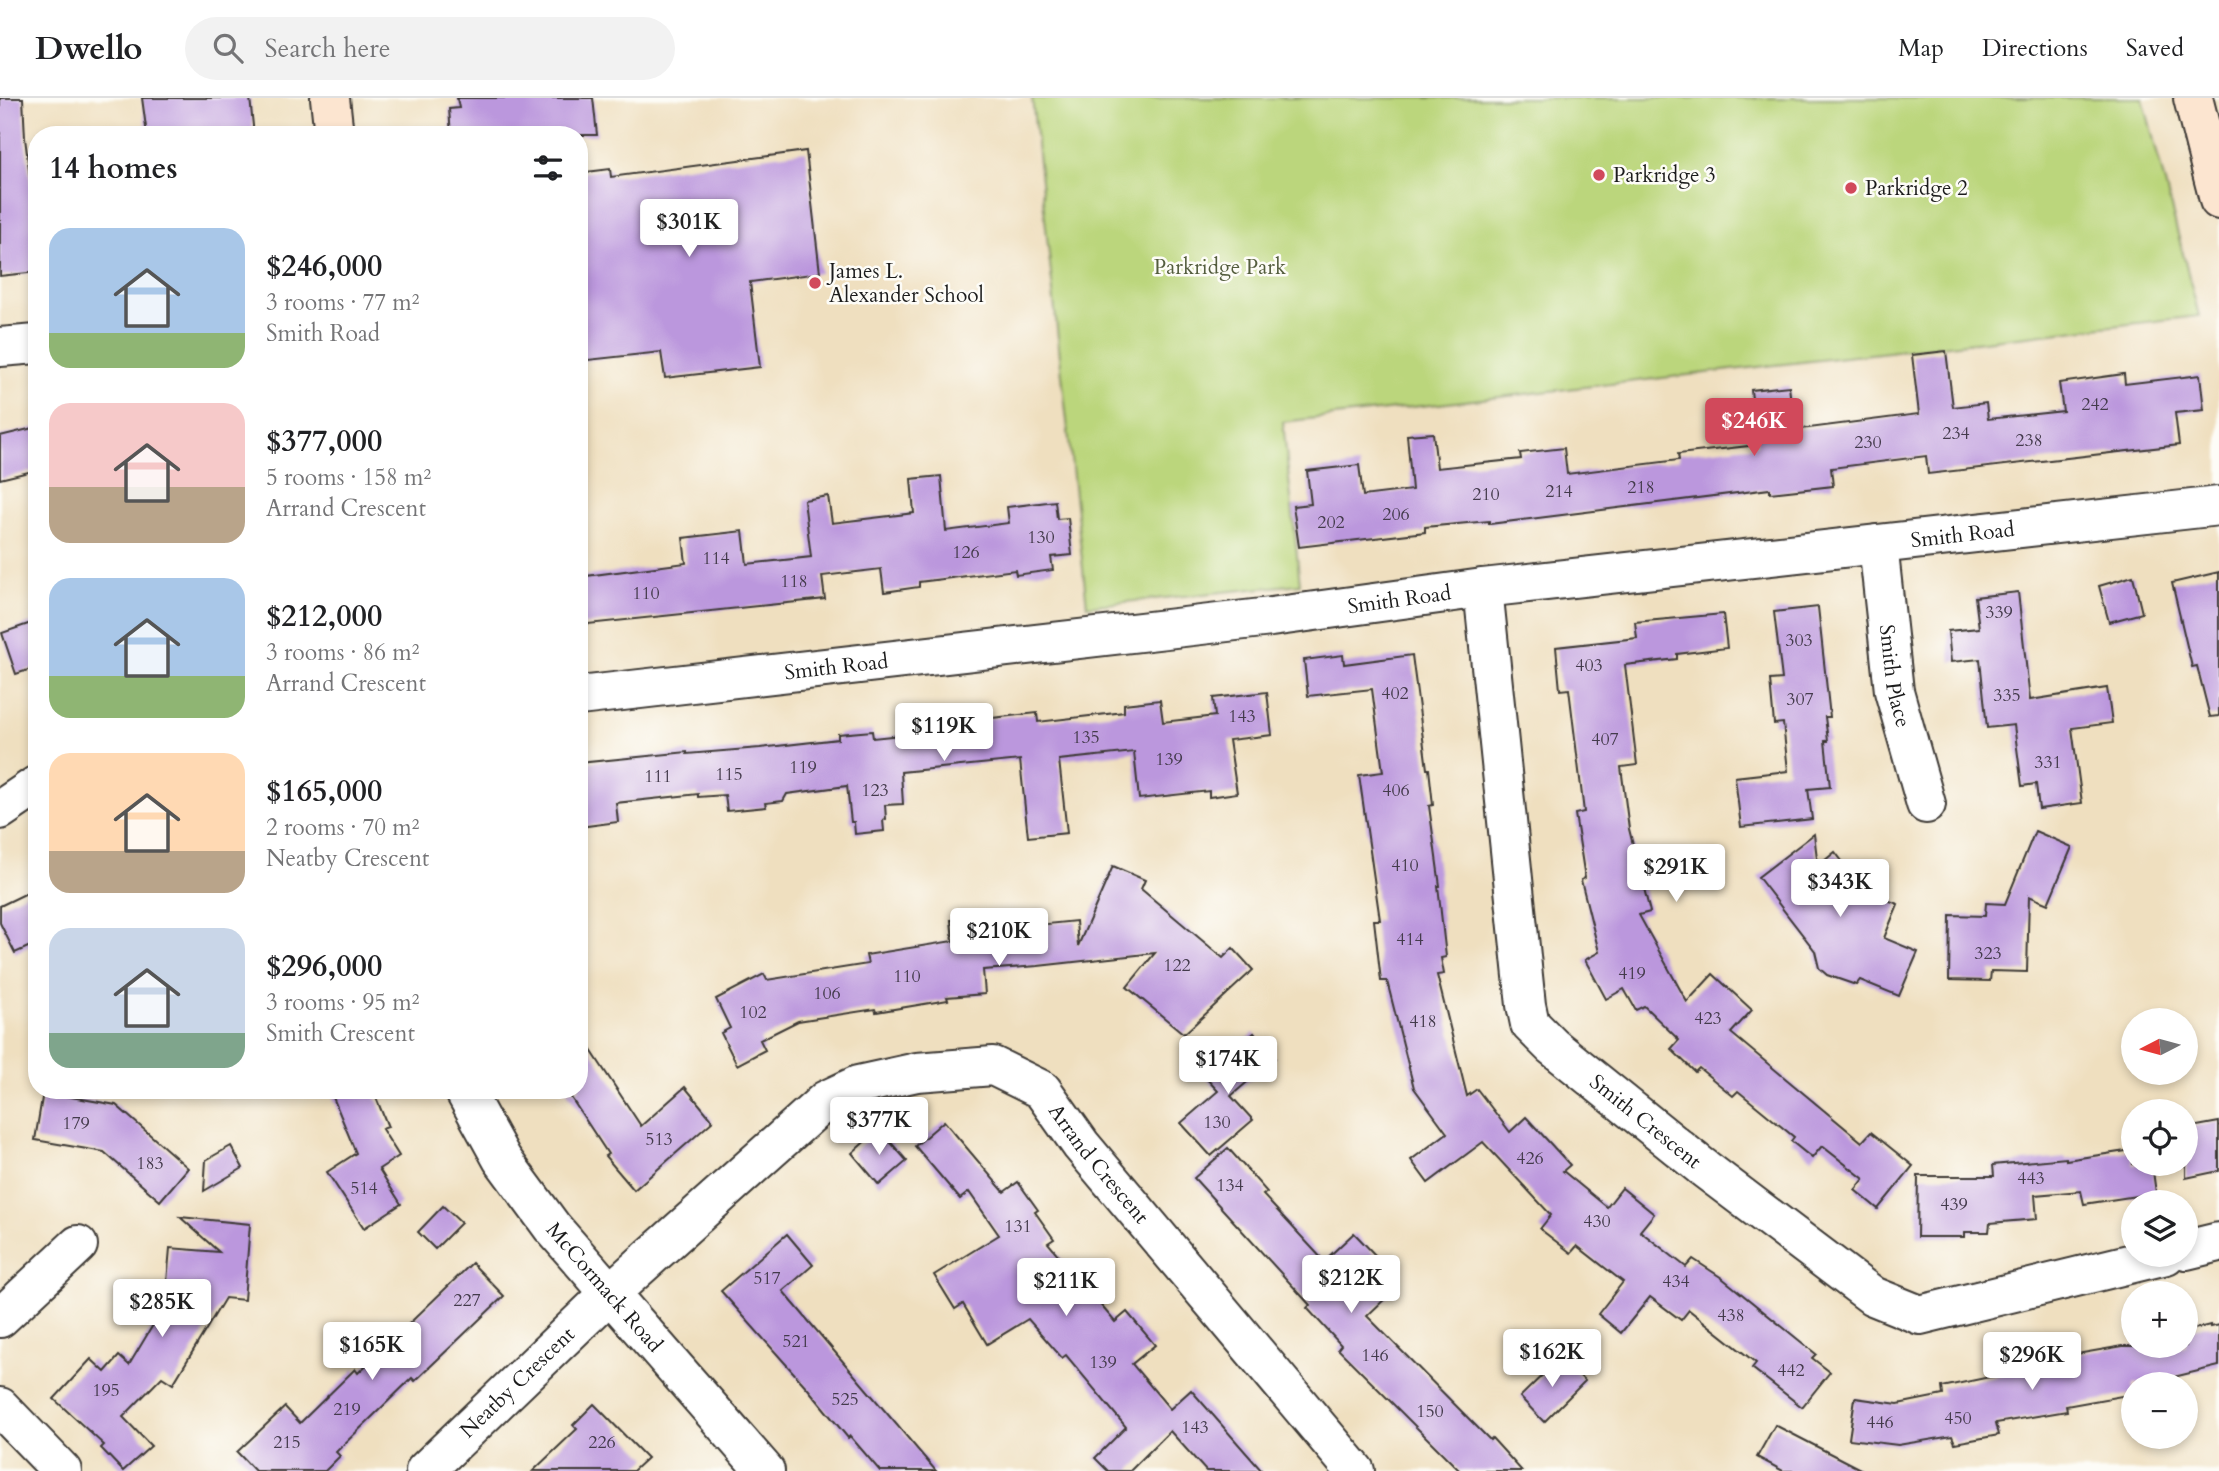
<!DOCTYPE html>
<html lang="en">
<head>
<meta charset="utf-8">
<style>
  :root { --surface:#fff; --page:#f2f2f2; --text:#202124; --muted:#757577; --line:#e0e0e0; --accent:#d1495b }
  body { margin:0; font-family:Cardo,serif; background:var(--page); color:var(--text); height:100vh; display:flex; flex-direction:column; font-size:26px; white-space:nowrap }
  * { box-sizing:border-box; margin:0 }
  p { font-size:23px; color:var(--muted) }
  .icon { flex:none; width:38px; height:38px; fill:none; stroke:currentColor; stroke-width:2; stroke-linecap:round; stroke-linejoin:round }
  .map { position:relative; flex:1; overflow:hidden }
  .sheet { position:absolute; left:28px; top:28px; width:560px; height:973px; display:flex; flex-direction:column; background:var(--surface); border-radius:28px; box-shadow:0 4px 10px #0003 }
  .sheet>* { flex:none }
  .needle { width:46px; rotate:264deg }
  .buttons { position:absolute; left:2121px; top:910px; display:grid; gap:14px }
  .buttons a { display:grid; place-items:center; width:77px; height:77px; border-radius:50%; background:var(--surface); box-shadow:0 4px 10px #0003; font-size:35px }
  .price { position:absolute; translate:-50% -60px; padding:0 16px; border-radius:7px; background:#fff; color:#222; font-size:23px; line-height:46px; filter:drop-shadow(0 2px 4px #0008) }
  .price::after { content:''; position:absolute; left:50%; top:42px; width:21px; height:16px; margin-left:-10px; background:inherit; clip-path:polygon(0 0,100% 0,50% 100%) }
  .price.on { background:var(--accent); color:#fff }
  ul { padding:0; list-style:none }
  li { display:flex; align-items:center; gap:21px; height:175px; padding:0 21px }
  li span { display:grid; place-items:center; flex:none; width:196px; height:140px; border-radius:21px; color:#555 }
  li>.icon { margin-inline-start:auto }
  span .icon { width:84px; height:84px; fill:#fffc; stroke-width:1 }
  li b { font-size:30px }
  h2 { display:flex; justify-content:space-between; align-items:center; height:84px; padding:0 21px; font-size:30px }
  header { display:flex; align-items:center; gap:42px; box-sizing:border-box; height:98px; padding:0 35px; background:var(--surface); border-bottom:2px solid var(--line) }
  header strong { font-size:33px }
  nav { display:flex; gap:38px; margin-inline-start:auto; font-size:24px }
  .search { width:490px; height:63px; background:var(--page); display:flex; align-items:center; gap:18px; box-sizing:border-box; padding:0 24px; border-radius:38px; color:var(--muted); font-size:26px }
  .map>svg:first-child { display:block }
  .green { fill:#bbd67c; stroke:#6c794c; stroke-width:2 }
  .building { fill:#bb97dd }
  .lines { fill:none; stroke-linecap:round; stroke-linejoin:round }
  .street-casing { stroke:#3c3934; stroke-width:42 }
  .secondary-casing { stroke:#3c3934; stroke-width:42 }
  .street { stroke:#fff; stroke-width:38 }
  .secondary { stroke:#fce5d0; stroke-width:38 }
  .poi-dot { fill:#d1495b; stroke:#fdfcf7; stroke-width:2.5 }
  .labels { text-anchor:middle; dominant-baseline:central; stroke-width:5; stroke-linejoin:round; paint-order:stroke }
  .number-label { font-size:18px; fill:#443b4c }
  .poi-label { font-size:21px; fill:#1c1c1c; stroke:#fdfcf7; text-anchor:start }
  .park-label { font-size:21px; fill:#545d3e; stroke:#fdfcf7 }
  .street-label { font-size:21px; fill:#1c1c1c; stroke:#fdfcf7 }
</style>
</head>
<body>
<header>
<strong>Dwello</strong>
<div class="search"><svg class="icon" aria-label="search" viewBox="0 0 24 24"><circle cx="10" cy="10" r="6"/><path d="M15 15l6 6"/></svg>Search here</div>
<nav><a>Map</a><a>Directions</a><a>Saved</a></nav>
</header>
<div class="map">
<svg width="2219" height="1373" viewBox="0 0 2219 1373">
  <rect width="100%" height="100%" fill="#fdfcf7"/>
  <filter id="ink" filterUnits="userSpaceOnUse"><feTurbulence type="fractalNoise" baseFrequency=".0143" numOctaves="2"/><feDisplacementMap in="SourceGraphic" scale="14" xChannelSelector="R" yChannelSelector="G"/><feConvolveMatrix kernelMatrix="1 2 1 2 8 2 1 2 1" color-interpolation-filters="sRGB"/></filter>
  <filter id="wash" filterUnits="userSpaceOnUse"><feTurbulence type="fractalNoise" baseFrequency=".00686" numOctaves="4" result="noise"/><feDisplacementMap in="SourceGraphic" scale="28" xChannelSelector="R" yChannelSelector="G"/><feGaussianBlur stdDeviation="1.57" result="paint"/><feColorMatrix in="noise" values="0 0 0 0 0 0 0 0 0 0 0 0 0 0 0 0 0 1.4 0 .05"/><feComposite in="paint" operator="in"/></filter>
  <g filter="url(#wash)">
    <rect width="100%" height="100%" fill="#efdfbf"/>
    <path class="green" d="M1032 0H2143L2199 218 1283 324 1300 486 1087 508Z"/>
    <g id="blocks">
      <g class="building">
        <path d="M0 0H23L25 40 37 135V174L0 178Z"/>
        <path d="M142 0H250L254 37H147Z"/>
        <path d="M457 0H593L597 37H451L449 11 459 10Z"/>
        <path d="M806 53 820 175 750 184 760 269 665 280 661 254 579 263V75L610 71 611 79Z"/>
        <path d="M1946 253 1953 309 1986 305 1988 321 2063 313 2059 285 2124 276 2125 286 2200 277 2204 312 2175 315 2179 347 1928 376 1926 358 1831 370 1833 388 1770 395V391L1489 426V423L1425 429V434L1299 449 1293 408 1311 406 1307 373 1359 367 1363 398 1412 392 1407 337 1433 335 1437 370 1521 361 1520 355 1564 350 1567 376 1679 362 1678 356 1757 347 1751 292 1789 288 1794 332 1919 316 1912 257Z"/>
        <path d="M37 329V372L0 381V338Z"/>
        <path d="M941 378 946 433 1009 425 1007 409 1055 403 1057 421 1068 420 1072 457 1051 459 1053 472 1016 477 1015 472 919 484V489L884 494 881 471 822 478 825 501 579 527V479L686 465 683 440 743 433 747 466 811 459 804 402 828 398 832 425 914 415 911 381Z"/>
        <path d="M2219 474V618L2210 619 2197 568 2192 569 2172 485Z"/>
        <path d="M2133 478 2142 515 2109 524 2099 488Z"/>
        <path d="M2018 494 2030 602 2107 590 2112 625 2072 630 2082 705 2039 711 2036 686 2022 688 2014 627 1987 630 1980 561 1951 564 1948 533 1979 530 1975 499Z"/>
        <path d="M1818 509 1830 619H1825L1828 643H1825L1830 689 1808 691 1812 721 1741 729 1735 679 1788 673 1783 625 1774 626 1770 582 1782 581 1774 514Z"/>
        <path d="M1723 516 1727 550 1677 556V561L1625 567 1637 667 1621 669 1629 731 1650 814 1639 817 1687 904 1713 876 1752 912 1731 935 1862 1044 1871 1034 1913 1068 1878 1111 1855 1092 1864 1081 1822 1048 1812 1060 1791 1043 1794 1039 1738 993 1733 998 1699 970 1695 974 1671 951 1679 942 1644 908 1636 912 1624 891 1606 901 1585 862 1599 854 1581 782 1585 780 1575 716 1584 714 1569 591 1560 592 1556 549 1637 540 1635 524Z"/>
        <path d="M37 523V569L16 576 2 535Z"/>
        <path d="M1343 557 1344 566 1412 557 1427 671H1429L1433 707 1429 708 1440 788H1438L1446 859 1441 860 1444 876 1437 877 1467 998 1477 991 1510 1034 1526 1019 1570 1067 1563 1073 1607 1109 1622 1090 1654 1116 1640 1133 1686 1169 1693 1161 1722 1180 1816 1256 1812 1260 1830 1274 1802 1309 1752 1270 1756 1265 1689 1212 1681 1222 1650 1199 1621 1235 1598 1216 1623 1184 1577 1148 1571 1155 1540 1131 1551 1117 1483 1044 1428 1085 1411 1062 1447 1035 1414 990 1387 883H1381L1374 822H1380L1359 677 1383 674 1372 591 1308 598 1304 562Z"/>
        <path d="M1267 594 1272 637 1229 642 1237 695 1209 699V693L1139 701 1134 654 1059 662 1067 735 1028 739 1020 662 901 674 903 706 885 707 886 721 883 722 884 733 855 736 854 724H851L847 688 787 696 783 703 765 705 766 709 727 713 725 697 698 699V696L616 705 618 724 579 729V665L687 654V656L760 650 838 641V636L872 633 873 640 948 632 947 625 1037 615 1038 624 1124 614V606L1160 602 1163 624 1215 618 1213 600Z"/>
        <path d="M2035 733 2072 749 2048 806 2029 798 2027 874 1991 873 1990 883 1949 882 1950 817 1985 818 1986 805 2005 806Z"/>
        <path d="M1814 736 1818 768 1835 754 1866 794 1898 806 1884 840 1918 854 1899 898 1860 882 1856 887 1827 877 1819 870 1815 853 1758 779Z"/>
        <path d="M1113 768 1145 782 1141 791 1223 860 1233 850 1253 872 1184 936 1127 889 1155 855 1038 868 983 872 985 896 947 899 948 902 876 914 875 911 798 923 760 942 765 952 737 967 721 935 730 930 716 901 764 876 767 882 868 866 866 857 953 843 951 822 1018 818V829L1076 823 1078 848Z"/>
        <path d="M37 790V845L15 855 0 825V808Z"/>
        <path d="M579 934 641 1028 685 989 713 1023 634 1092 605 1058 608 1056 566 992H579Z"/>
        <path d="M1254 935 1275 960 1231 998 1253 1022 1211 1058 1181 1025 1218 993 1204 978Z"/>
        <path d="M330 992H373L388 1029 382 1031 399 1058 379 1071 401 1106 364 1130 327 1074 356 1055Z"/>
        <path d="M43 994 116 1007 188 1070 160 1103 104 1054 35 1042Z"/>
        <path d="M944 1023 1004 1094 1018 1084 1038 1112 1035 1114 1054 1141 1048 1145 1115 1224 1127 1214 1155 1247 1132 1266 1170 1311 1191 1292 1262 1373H1206L1170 1333 1130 1373H1108L1095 1360 1126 1329 1066 1257 1062 1260 1028 1221 987 1246 963 1206 955 1211 934 1177 999 1137 969 1094 960 1101 915 1048Z"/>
        <path d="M2219 1024V1073L2186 1080V1030Z"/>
        <path d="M879 1031 907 1063 879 1087 852 1055Z"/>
        <path d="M231 1048 243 1070 204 1093 206 1062Z"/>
        <path d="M1228 1050 1267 1094 1263 1097 1324 1163 1354 1135 1378 1160 1366 1172 1389 1197 1367 1218 1490 1342 1492 1340 1522 1373H1460L1338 1251 1341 1247 1307 1210 1310 1207 1194 1080Z"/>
        <path d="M2133 1052V1066H2152L2156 1095 2084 1106 2081 1093 2035 1097 2037 1121 1990 1125 1989 1134H1964V1139H1917L1918 1078H1994L1993 1067 2066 1060V1062Z"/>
        <path d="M443 1108 461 1125 435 1151 418 1134Z"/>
        <path d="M180 1119 250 1126 244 1202 225 1200 173 1286 162 1279 123 1319 151 1348 123 1373 101 1350 104 1347 54 1301 91 1261 105 1274 119 1258 129 1267 165 1207 170 1150 219 1154Z"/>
        <path d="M787 1136 813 1167 783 1193 936 1373H880L850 1338 848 1340 808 1291 721 1193Z"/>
        <path d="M472 1165 504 1198 415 1283 412 1280 336 1354 340 1358 325 1373H255L237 1354 285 1309 300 1325 355 1271 358 1275Z"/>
        <path d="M2210 1227V1229L2219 1227V1268L2145 1286H2133V1296L2066 1308 2067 1313 1996 1325 1999 1337 1955 1345 1952 1338 1898 1347 1849 1341 1855 1300 1898 1306 1943 1297 1942 1289 2066 1263 2065 1258 2123 1248H2186V1233Z"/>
        <path d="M1561 1259 1585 1283 1544 1324 1520 1299Z"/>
        <path d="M594 1306 647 1360 633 1373H533L577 1331 573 1327Z"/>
        <path d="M1775 1327 1864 1373H1783L1757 1359Z"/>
      </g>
    </g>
  </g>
  <g filter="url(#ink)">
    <use href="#blocks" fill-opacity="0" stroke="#3c3934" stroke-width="2"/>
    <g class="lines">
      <defs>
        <g id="street">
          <path d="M0 249 37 246"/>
          <path id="s1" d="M1878 446 1894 593 1926 706"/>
          <path id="s2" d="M1483 490 1526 907 1530 926 1552 948 1701 1068 1873 1198 1920 1217 2166 1157"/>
          <path id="s3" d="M579 598 1271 519 1483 490 2219 408"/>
          <path d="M0 712 37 687"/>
          <path id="s4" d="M464 992 502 1061 552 1129 765 1373"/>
          <path d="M2186 1152 2219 1144"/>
          <path d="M0 1220 78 1147"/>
          <path d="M0 1309 62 1373"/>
          <path id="s5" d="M425 1373 609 1196 826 1002 858 987 917 974 993 968 1042 992 1081 1047 1355 1373"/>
        </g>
        <g id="secondary">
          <path d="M330 0 334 37"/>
          <path d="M2193 0 2219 102"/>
        </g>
      </defs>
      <use href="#street" class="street-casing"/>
      <use href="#secondary" class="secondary-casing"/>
      <use href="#street" class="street"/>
      <use href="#secondary" class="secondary"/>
    </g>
  </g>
  <g class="poi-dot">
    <circle cx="1599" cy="77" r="7"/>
    <circle cx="1851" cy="90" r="7"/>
    <circle cx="815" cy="185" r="7"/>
  </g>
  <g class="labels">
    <g class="number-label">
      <text x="2095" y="306">242</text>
      <text x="1956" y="335">234</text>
      <text x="2029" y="342">238</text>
      <text x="1868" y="344">230</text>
      <text x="1641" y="389">218</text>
      <text x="1559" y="393">214</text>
      <text x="1486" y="396">210</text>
      <text x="1396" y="416">206</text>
      <text x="1331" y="424">202</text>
      <text x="1041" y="439">130</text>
      <text x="966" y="454">126</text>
      <text x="716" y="460">114</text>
      <text x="794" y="483">118</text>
      <text x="646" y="495">110</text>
      <text x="1999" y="514">339</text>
      <text x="1799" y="542">303</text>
      <text x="1589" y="567">403</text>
      <text x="1395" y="595">402</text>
      <text x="2007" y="597">335</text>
      <text x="1800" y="601">307</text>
      <text x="1242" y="618">143</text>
      <text x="1086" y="639">135</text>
      <text x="1605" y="641">407</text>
      <text x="1169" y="661">139</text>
      <text x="2048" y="664">331</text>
      <text x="803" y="669">119</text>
      <text x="729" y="676">115</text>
      <text x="658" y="678">111</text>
      <text x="875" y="692">123</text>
      <text x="1396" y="692">406</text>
      <text x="1405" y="767">410</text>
      <text x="1410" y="841">414</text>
      <text x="1988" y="855">323</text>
      <text x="1177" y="867">122</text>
      <text x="1632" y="875">419</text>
      <text x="907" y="878">110</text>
      <text x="827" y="895">106</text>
      <text x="753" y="914">102</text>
      <text x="1708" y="920">423</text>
      <text x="1423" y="923">418</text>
      <text x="1217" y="1024">130</text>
      <text x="76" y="1025">179</text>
      <text x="659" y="1041">513</text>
      <text x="1530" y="1060">426</text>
      <text x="150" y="1065">183</text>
      <text x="2031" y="1080">443</text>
      <text x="1230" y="1087">134</text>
      <text x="364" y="1090">514</text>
      <text x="1954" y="1106">439</text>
      <text x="1597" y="1123">430</text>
      <text x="1018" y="1128">131</text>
      <text x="767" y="1180">517</text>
      <text x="1676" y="1183">434</text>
      <text x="467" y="1202">227</text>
      <text x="1731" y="1217">438</text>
      <text x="796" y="1243">521</text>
      <text x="1375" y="1257">146</text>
      <text x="1103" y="1264">139</text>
      <text x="1791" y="1272">442</text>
      <text x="106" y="1292">195</text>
      <text x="845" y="1301">525</text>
      <text x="347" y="1311">219</text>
      <text x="1430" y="1313">150</text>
      <text x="1958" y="1320">450</text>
      <text x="1880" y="1324">446</text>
      <text x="1195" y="1329">143</text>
      <text x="287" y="1344">215</text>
      <text x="602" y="1344">226</text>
    </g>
    <g class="poi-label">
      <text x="1613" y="77">Parkridge 3</text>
      <text x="1865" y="90">Parkridge 2</text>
      <text x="829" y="173">James L.<tspan x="829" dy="24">Alexander School</tspan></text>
    </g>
    <g class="park-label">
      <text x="1220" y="169">Parkridge Park</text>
    </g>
    <g class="street-label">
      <text stroke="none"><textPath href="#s3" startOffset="1393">Smith Road</textPath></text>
      <text stroke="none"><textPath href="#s3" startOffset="826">Smith Road</textPath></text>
      <text stroke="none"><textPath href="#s3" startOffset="259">Smith Road</textPath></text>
      <text stroke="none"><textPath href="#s1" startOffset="133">Smith Place</textPath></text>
      <text stroke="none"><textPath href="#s2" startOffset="590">Smith Crescent</textPath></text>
      <text stroke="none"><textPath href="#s5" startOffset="866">Arrand Crescent</textPath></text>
      <text stroke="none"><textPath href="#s4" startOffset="243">McCormack Road</textPath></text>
      <text stroke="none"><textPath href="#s5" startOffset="128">Neatby Crescent</textPath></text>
    </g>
  </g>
</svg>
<div class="buttons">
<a><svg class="needle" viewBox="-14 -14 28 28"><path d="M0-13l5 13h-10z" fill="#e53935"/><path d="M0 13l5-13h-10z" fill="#757577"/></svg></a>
<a><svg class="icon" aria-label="locate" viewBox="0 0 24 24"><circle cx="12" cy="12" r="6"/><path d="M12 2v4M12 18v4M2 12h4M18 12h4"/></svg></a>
<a><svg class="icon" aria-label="layers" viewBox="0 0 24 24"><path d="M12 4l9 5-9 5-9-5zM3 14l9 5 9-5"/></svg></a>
<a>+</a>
<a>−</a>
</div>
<b class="price" style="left:689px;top:161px">$301K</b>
<b class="price on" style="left:1754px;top:360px">$246K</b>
<b class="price" style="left:944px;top:665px">$119K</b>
<b class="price" style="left:1676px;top:806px">$291K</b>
<b class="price" style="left:1840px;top:821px">$343K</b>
<b class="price" style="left:999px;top:870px">$210K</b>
<b class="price" style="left:1228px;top:998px">$174K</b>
<b class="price" style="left:879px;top:1059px">$377K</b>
<b class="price" style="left:1351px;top:1217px">$212K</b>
<b class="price" style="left:1066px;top:1220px">$211K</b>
<b class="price" style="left:162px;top:1241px">$285K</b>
<b class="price" style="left:372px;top:1284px">$165K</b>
<b class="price" style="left:1552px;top:1291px">$162K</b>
<b class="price" style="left:2032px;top:1294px">$296K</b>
<section class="sheet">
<h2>14 homes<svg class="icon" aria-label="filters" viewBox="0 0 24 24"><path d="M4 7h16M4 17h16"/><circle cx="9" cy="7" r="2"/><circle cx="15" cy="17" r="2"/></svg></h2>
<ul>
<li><span style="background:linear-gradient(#a9c7e8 75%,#8fb573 0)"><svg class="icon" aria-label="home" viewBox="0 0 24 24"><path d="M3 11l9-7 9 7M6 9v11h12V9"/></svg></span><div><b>$246,000</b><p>3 rooms · 77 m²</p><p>Smith Road</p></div></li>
<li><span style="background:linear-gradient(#f6c9c9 60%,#b9a48a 0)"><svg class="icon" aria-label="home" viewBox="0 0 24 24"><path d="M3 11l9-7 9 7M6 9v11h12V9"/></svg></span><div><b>$377,000</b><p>5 rooms · 158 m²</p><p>Arrand Crescent</p></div></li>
<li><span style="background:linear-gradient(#a9c7e8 70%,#8fb573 0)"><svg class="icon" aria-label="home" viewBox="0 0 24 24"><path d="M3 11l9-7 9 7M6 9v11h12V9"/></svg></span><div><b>$212,000</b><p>3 rooms · 86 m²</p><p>Arrand Crescent</p></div></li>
<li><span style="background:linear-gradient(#ffd9b3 70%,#b9a48a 0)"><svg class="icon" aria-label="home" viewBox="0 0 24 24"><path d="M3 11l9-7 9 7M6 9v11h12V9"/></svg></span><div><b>$165,000</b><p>2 rooms · 70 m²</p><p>Neatby Crescent</p></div></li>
<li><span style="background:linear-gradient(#c9d6e8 75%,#7fa58c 0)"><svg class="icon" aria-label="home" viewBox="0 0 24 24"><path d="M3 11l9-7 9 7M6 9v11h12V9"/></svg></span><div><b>$296,000</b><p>3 rooms · 95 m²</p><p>Smith Crescent</p></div></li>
</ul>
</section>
</div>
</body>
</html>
